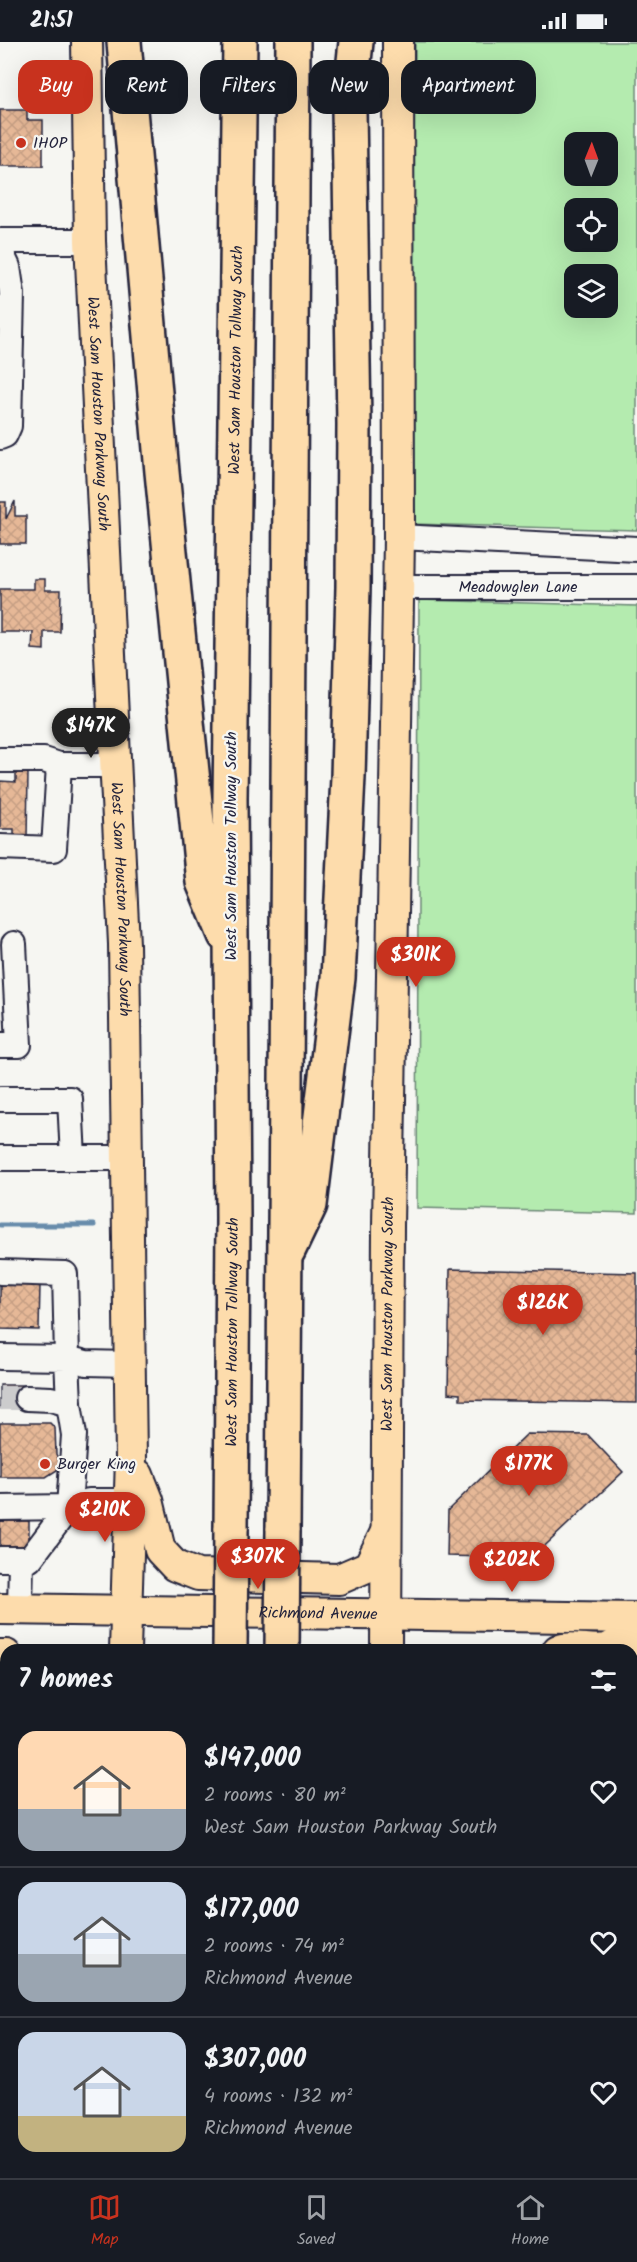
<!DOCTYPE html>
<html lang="en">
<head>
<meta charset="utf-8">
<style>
  :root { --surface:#171b24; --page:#20242c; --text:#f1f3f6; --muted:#9ea1a6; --line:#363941; --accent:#c8321e }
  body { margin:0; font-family:Kalam,sans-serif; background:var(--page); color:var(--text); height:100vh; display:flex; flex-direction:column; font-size:22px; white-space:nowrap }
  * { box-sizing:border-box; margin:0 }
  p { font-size:20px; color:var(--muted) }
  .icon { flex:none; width:33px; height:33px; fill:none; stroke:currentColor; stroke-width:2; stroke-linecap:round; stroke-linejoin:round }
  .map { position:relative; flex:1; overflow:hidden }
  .sheet { position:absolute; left:0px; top:1602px; width:638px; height:534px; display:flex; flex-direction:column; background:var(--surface); border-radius:18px 18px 0 0; box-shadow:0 6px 24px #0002 }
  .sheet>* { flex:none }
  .guide { position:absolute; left:18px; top:18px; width:602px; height:54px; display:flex; gap:12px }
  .needle { width:39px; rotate:1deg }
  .fabs { position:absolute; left:564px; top:90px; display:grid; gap:12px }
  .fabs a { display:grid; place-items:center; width:54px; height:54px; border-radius:12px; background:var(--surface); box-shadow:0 6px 24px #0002; font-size:30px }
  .price { position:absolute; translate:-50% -51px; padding:0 14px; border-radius:21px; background:var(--accent); color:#fff; font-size:20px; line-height:39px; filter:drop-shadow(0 2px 3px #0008) }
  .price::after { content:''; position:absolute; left:50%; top:36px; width:18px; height:14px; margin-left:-9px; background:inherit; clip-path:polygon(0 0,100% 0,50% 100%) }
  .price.active { background:#222; color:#fff }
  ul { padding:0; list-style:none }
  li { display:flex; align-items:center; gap:18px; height:150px; padding:0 18px }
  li+li { border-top:2px solid var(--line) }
  li span { display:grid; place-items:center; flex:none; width:168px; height:120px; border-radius:18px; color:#555 }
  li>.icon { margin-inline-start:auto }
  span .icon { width:72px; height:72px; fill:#fffc; stroke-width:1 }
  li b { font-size:26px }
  h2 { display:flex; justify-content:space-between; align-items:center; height:72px; padding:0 18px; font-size:26px }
  .tag { padding:0 21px; border-radius:18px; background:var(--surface); box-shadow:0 6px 24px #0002; font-size:21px; line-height:54px }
  .tag.active { background:var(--accent); color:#fff }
  .status { display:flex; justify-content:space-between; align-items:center; height:42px; padding:0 30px; background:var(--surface); direction:ltr }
  .status svg { height:16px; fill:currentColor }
  .menu { display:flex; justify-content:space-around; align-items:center; height:84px; border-top:2px solid var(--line); background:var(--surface); font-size:16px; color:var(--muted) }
  .menu a { display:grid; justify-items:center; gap:3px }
  .menu .active { color:var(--accent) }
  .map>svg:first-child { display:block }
  .green { fill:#b4ebaf; stroke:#6b8675; stroke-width:1.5; fill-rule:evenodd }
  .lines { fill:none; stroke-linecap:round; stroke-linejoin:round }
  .stream { stroke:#678cab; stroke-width:5 }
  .building { fill:url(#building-cross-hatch); stroke:#22223b; stroke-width:1.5 }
  .minor-tunnel { stroke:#cccccd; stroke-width:24; stroke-dasharray:24 12; stroke-linecap:butt }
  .minor-casing { stroke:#22223b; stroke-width:28 }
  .major-casing { stroke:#22223b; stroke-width:34 }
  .highway-casing { stroke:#22223b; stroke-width:38 }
  .minor { stroke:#f6f6f2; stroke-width:24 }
  .major { stroke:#fddcac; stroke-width:30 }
  .highway { stroke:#fddcac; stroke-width:33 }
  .highway-bridge-casing { stroke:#22223b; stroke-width:38; stroke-linecap:butt }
  .highway-bridge { stroke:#fddcac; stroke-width:33 }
  .poi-dot { fill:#c8321e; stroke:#f6f6f2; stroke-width:2 }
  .labels { text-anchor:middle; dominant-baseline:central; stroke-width:4.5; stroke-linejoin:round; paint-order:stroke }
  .poi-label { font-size:16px; fill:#22223b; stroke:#f6f6f2; text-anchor:start }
  .street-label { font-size:16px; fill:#22223b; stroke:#f6f6f2 }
</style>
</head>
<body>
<div class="status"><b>21:51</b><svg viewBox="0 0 49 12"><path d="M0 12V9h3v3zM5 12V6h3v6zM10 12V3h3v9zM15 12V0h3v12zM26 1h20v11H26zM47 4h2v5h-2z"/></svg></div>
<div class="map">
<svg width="637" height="2136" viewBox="0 0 637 2136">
  <defs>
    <pattern id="building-cross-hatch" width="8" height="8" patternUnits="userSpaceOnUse" patternTransform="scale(1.5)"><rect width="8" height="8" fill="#e6b897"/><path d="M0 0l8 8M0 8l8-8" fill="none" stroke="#c59e83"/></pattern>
  </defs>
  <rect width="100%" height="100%" fill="#f6f6f2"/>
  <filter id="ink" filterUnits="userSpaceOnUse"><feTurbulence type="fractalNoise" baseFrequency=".0167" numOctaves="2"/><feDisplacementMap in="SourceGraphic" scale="12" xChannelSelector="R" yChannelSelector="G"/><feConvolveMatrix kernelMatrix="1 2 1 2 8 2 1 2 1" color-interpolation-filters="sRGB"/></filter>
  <g filter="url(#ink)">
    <g class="green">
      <path d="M415 0H637V488L411 482ZM574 100H608V134H574ZM574 166H608V200H574ZM574 232H608V266H574Z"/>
      <path d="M419 558 637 564V1171L417 1166Z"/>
    </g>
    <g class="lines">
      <path class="stream" d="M0 1183H94"/>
    </g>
    <g class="building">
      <path d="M0 68H27V78H43V124H0Z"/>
      <path d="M15 459V474H26V502H0V460H6V477Z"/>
      <path d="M34 537H45V548H61L60 590H44V608L32 607 33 590H0V547H34Z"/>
      <path d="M16 730 28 731 27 797 14 796V787H0V739L16 740Z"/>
      <path d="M450 1227 637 1231V1361L460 1358V1352L448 1351Z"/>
      <path d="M0 1243H40L39 1288 0 1287Z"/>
      <path d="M0 1343H27V1367L0 1366Z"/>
      <path d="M0 1381H50L55 1386 56 1412 59 1419 57 1428 46 1435H0Z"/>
      <path d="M527 1392 588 1393 623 1430 532 1516 447 1514 448 1468Z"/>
      <rect x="0" y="1479" width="29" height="30"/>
      <rect x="632" y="1853" width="5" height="176"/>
      <path d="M632 2106H637V2136H550V2130H632Z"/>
      <path d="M429 2130H487V2136H428Z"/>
    </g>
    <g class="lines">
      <path class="minor-tunnel" d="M0 1356H27"/>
      <defs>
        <g id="minor">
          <path d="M0 199H90"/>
          <path d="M0 208 8 225 12 252 9 384 5 393 0 395"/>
          <path d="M399 495 637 507"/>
          <path id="s1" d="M398 545H637"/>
          <path d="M0 718H44L59 723H115"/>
          <path d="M0 805 54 807 59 723"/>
          <path d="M0 1003H19L14 902"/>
          <path d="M0 1057H70L73 1116"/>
          <path d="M0 1116H128"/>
          <path d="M0 1230 65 1232 67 1316 86 1321 129 1322"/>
          <path d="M0 1315 67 1316 69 1362 74 1393 69 1465 30 1517H0"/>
          <path d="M27 1356 51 1357 69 1362"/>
          <path d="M0 1466 69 1465 89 1459H130"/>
          <path d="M20 1567 21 1517"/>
          <path d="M632 1840H637"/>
          <path d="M0 1871H6"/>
          <path d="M26 2136V2130"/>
        </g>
        <g id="major">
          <path id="s2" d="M87 0 90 199 124 902 131 1416 125 1608"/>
          <path d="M138 1433 148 1458 160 1508 175 1524 198 1533 339 1537 369 1524 385 1492"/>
          <path id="s3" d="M0 1567 637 1576"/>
          <path id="s4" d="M386 1608 388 1184 399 495 398 0"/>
          <path d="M558 1608C574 1603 591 1610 606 1607 618 1604 629 1591 637 1583"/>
          <path d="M0 1613H6"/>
          <path d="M632 1619 637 1616"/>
          <path d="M121 2136V2130"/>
          <path d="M380 2136V2130"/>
        </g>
        <g id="highway">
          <path d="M124 0 162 430 203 840 225 893"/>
          <path d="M288 1209 310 1163 338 936 348 735 353 545 354 382 349 67 356 0"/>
          <path id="s5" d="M231 1488 233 1175 230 757 240 0"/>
          <path d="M283 1488 293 0"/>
          <path d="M311 2130V2136"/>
          <path d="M179 2136 180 2130"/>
          <path d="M225 2136V2130"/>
          <path d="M279 2136V2130"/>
        </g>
      </defs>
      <use href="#minor" class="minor-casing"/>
      <use href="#major" class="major-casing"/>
      <use href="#highway" class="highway-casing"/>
      <use href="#minor" class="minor"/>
      <use href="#major" class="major"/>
      <use href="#highway" class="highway"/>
      <defs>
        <g id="highway-bridge">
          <path d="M230 1608 231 1488"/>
          <path d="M282 1608 283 1488"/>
        </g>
      </defs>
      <use href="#highway-bridge" class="highway-bridge-casing"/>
      <use href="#highway-bridge" class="highway-bridge"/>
    </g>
  </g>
  <g class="poi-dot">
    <circle cx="21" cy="101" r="6"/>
    <circle cx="45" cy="1422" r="6"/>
  </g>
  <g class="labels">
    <g class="poi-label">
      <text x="33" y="101">IHOP</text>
      <text x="57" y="1422">Burger King</text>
    </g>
    <g class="street-label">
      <text stroke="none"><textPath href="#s5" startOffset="1170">West Sam Houston Tollway South</textPath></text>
      <text stroke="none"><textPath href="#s2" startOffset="372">West Sam Houston Parkway South</textPath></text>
      <text stroke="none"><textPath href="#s1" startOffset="120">Meadowglen Lane</textPath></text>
      <text transform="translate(231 804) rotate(-90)">West Sam Houston Tollway South</text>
      <text stroke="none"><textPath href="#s2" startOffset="858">West Sam Houston Parkway South</textPath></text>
      <text stroke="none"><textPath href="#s4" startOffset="336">West Sam Houston Parkway South</textPath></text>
      <text stroke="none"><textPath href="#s5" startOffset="198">West Sam Houston Tollway South</textPath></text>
      <text stroke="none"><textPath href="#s3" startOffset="318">Richmond Avenue</textPath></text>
    </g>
  </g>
</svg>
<div class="fabs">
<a><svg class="needle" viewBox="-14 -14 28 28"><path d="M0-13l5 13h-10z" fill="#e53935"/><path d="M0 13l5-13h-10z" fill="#9ea1a6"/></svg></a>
<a><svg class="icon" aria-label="locate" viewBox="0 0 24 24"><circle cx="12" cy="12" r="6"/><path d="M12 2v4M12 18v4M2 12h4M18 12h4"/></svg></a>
<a><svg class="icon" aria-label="layers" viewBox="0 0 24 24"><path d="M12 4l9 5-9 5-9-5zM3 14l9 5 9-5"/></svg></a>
</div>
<b class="price active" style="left:91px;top:717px">$147K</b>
<b class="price" style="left:416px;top:946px">$301K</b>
<b class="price" style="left:543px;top:1294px">$126K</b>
<b class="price" style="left:529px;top:1455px">$177K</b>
<b class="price" style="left:105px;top:1501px">$210K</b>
<b class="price" style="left:258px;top:1548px">$307K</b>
<b class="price" style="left:512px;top:1551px">$202K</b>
<div class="guide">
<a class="tag active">Buy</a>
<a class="tag">Rent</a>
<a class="tag">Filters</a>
<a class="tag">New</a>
<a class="tag">Apartment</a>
</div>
<section class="sheet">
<h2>7 homes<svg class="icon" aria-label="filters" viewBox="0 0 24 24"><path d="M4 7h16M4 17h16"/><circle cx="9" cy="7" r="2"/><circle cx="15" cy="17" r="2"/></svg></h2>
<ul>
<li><span style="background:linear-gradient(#ffd9b3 65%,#9aa5b1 0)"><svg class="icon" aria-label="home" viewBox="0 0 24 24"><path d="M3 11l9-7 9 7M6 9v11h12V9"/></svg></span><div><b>$147,000</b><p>2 rooms · 80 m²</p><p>West Sam Houston Parkway South</p></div><svg class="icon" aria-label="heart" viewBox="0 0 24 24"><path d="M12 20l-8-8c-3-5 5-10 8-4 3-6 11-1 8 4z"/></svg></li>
<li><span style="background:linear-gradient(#c9d6e8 60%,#9aa5b1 0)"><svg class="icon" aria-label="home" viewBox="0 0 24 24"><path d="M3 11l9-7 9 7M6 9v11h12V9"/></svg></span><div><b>$177,000</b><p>2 rooms · 74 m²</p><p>Richmond Avenue</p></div><svg class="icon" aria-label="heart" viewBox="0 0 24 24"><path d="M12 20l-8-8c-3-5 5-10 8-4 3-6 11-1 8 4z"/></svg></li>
<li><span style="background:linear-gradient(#c9d6e8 70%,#c2b280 0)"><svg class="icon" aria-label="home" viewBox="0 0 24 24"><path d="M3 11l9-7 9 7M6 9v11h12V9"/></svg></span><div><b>$307,000</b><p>4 rooms · 132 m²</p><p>Richmond Avenue</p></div><svg class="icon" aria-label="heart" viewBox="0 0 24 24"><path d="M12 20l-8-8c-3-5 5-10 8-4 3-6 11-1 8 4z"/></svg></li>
</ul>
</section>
</div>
<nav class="menu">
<a class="active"><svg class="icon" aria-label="map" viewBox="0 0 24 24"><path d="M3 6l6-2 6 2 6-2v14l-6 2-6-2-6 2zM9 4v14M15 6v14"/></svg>Map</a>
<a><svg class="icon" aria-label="saved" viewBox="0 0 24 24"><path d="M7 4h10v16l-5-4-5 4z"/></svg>Saved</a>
<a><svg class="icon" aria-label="home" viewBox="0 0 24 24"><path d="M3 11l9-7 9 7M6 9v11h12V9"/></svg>Home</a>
</nav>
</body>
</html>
